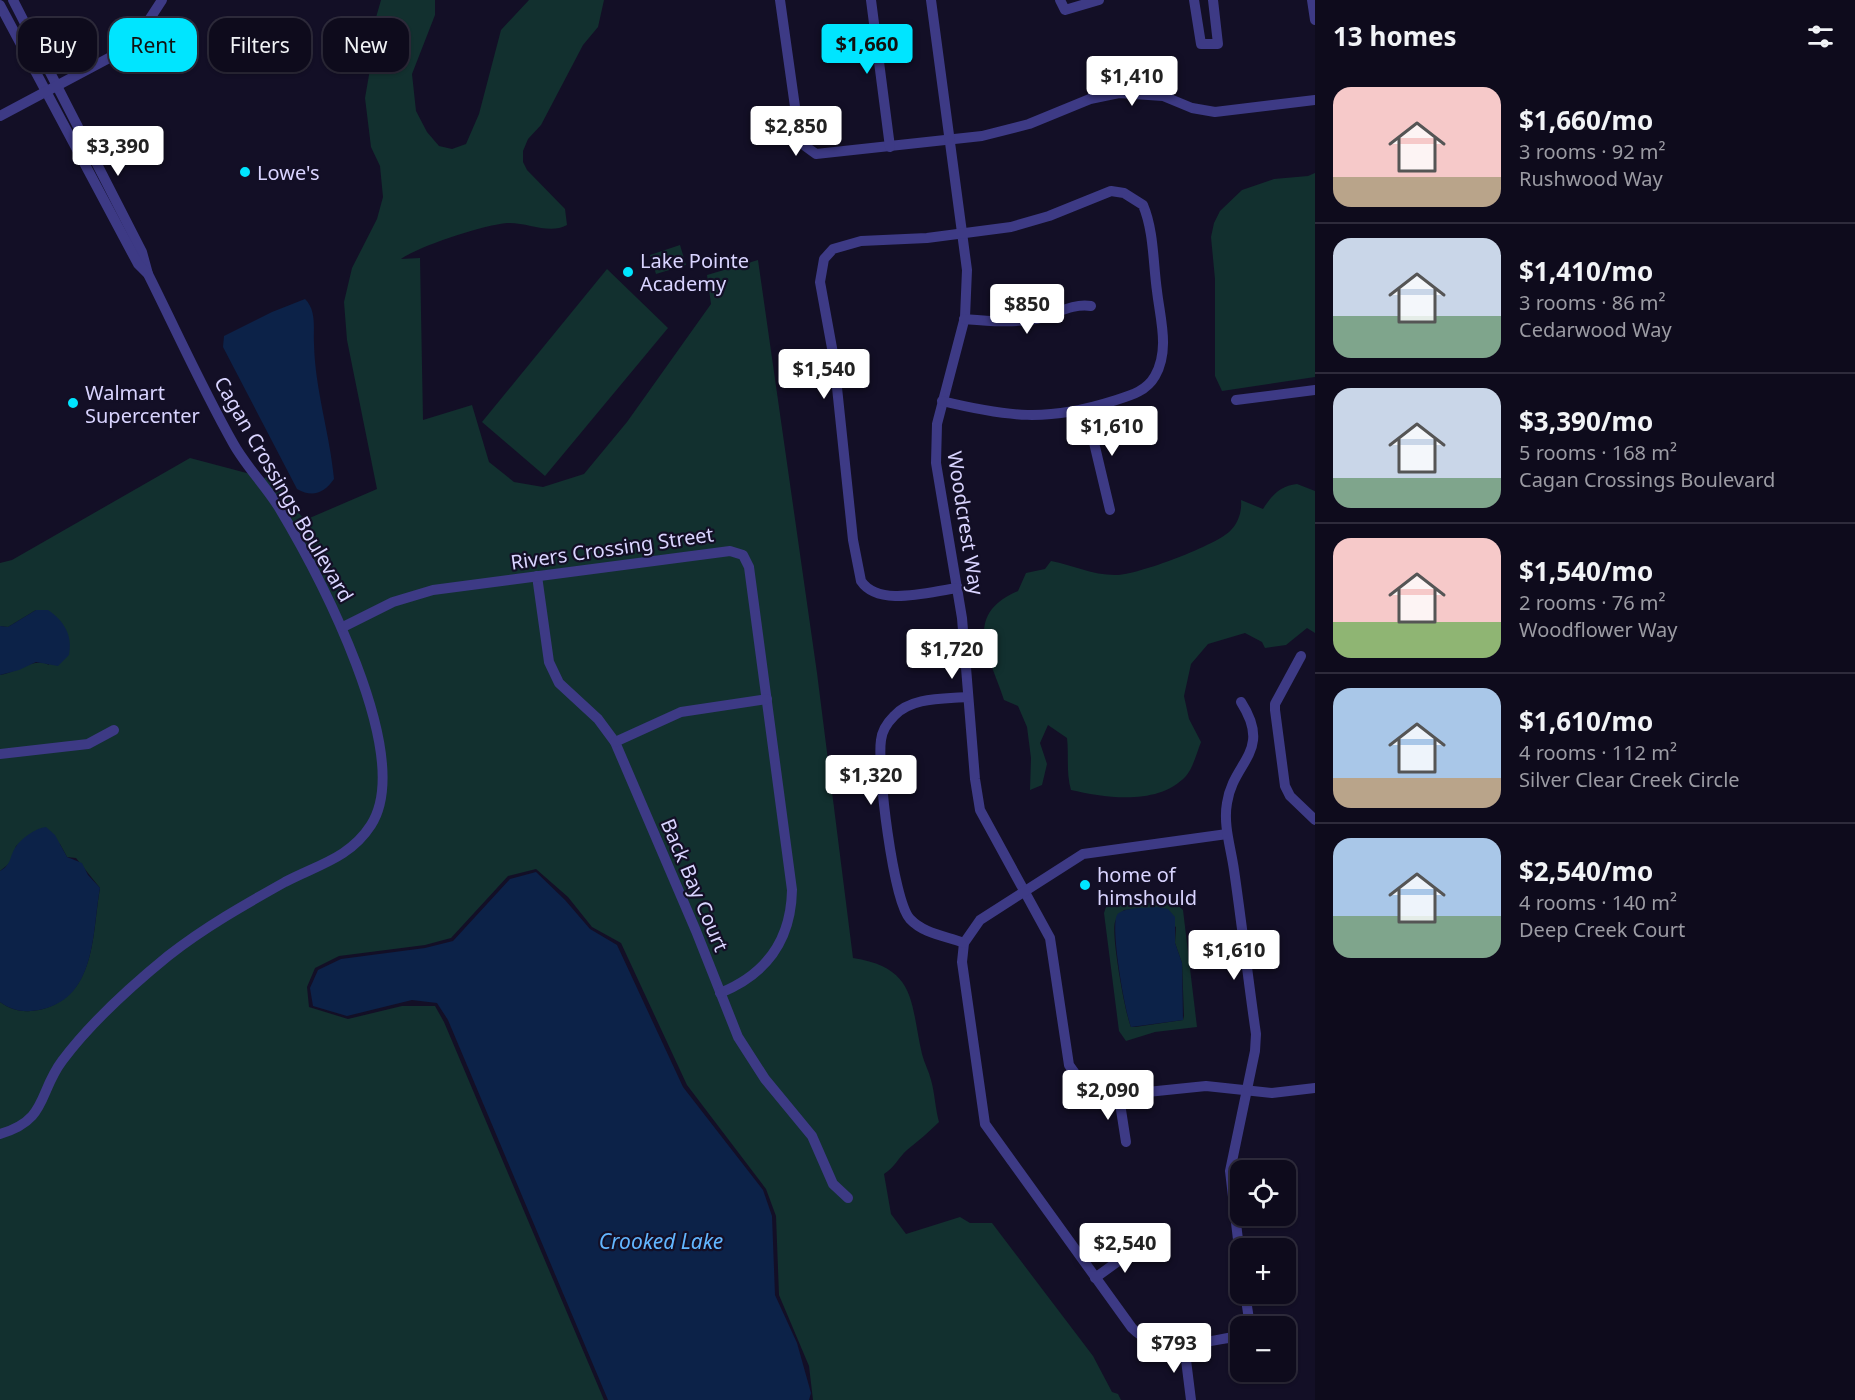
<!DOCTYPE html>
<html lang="en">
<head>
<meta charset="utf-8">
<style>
  :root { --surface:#0e0b1c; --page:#1c1929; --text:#f1f3f6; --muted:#9b9ba3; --line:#2e2b3b; --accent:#00e5ff }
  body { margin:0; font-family:"Noto Sans",sans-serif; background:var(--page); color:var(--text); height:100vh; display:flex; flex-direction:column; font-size:22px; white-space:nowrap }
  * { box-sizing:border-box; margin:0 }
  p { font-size:20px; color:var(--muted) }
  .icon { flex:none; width:33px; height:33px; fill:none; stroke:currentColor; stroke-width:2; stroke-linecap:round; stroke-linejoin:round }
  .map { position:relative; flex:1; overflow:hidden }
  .side { display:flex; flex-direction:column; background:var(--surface); width:540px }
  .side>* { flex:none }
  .guide { position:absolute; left:18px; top:18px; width:570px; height:54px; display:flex; gap:12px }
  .fabs { position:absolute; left:1230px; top:1160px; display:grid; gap:12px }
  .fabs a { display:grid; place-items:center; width:66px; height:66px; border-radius:12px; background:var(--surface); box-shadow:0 2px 4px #0004,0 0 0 2px var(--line); font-size:30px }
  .price { position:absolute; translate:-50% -51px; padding:0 14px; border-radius:6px; background:#fff; color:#222; font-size:20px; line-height:39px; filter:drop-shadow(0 2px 3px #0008) }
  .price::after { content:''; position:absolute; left:50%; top:36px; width:18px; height:14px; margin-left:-9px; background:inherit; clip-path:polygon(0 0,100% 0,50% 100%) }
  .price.active { background:var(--accent); color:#111 }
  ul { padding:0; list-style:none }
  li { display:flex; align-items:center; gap:18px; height:150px; padding:0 18px }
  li+li { border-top:2px solid var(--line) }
  li span { display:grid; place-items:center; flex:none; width:168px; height:120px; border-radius:18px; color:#555 }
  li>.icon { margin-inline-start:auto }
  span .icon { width:72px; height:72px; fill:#fffc; stroke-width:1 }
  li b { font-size:26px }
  h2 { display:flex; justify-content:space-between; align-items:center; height:72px; padding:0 18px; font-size:26px }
  .pill { padding:0 21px; border-radius:18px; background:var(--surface); box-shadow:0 2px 4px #0004,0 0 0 2px var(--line); font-size:21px; line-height:54px }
  .pill.active { background:var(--accent); color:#111 }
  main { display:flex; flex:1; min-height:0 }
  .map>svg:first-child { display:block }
  .green { fill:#12302f; fill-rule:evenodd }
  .water { fill:#0c2248 }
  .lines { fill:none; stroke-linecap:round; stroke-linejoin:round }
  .minor { stroke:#3d3a85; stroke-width:10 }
  .poi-dot { fill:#00e5ff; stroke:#130f26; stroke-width:2 }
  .labels { text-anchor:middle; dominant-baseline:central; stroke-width:4.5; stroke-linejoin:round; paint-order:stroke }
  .poi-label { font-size:20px; fill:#d9d4ff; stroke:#130f26; text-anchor:start }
  .street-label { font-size:20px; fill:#d9d4ff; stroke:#130f26 }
  .water-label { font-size:21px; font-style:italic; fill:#62b6ff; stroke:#130f26 }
</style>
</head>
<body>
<main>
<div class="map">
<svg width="1315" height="1400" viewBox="0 0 1315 1400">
  <rect width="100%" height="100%" fill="#130f26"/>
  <g class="green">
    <path d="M381 0H435V15L412 74 416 111 427 132 439 146 452 149 466 144 479 114 501 30 529 0H604L598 27 583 45 541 125 528 139 523 151V162L527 170 565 209 567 225C549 235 528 222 507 223 484 225 419 246 401 259L420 258 423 420 472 405 489 462 514 482 543 487 584 474 627 422 711 304 707 275 758 260 817 673 853 958C917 968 910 1002 922 1054 924 1063 929 1071 931 1080 935 1094 935 1108 939 1122 929 1132 918 1141 907 1150 898 1158 895 1167 884 1174L891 1214 906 1234 960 1217 970 1223H992L1093 1356 1112 1392 1118 1394 1121 1400H813L809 1366 779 1295 776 1216 766 1189 687 1085 621 943 592 927 568 897 536 869 508 876 451 938 425 945 339 956 315 968 307 987 309 1007 348 1019 402 1006H435L444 1022 604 1400H0V1002C14 1012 27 1013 43 1009 97 994 92 932 100 888L76 858 67 857 60 844 32 834 16 846 11 862 0 871V675C15 673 36 656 49 665L36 610 8 627 0 626V563L12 560 190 458 265 478 272 472 295 509 305 520 377 489 347 340 344 302 352 268 377 219 383 197 380 166 371 147 365 98 369 75 373 28Z"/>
    <path d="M1315 173V377L1222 391 1215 376V279L1211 237 1214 223 1220 211 1242 190 1274 179 1308 176Z"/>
    <path d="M680 245 686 265 656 274 650 255Z"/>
    <path d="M607 269 668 328 545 476 482 422Z"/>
    <path d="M1297 484 1315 491V633L1307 628 1286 645 1265 648 1262 642 1245 633 1208 644 1191 664 1184 696 1189 719 1201 742C1197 752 1193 768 1186 776 1158 806 1106 798 1071 790 1066 774 1069 755 1067 738L1048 725 1040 743 1047 764 1042 785 1030 790 1031 758 1027 727 1018 706 1004 700C990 657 961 615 1018 591L1026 573 1045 569 1051 561C1073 565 1092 575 1115 575 1135 576 1218 545 1231 530 1239 522 1242 510 1241 500L1263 509C1272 495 1280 486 1297 484Z"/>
    <path d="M1173 901 1183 910 1197 1027 1155 1032 1126 1041 1119 1031 1104 913 1106 907ZM1148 908 1176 927 1175 943 1182 963 1184 1016 1183 1020 1135 1027H1131C1125 1013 1111 935 1115 922 1116 918 1121 913 1124 910Z"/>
  </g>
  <g class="water">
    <path d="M305 299C317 311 313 328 314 344 315 390 330 434 334 479 324 493 313 498 297 489L223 347 224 336 272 312Z"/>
    <path d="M36 610H48C64 621 73 635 69 655L58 666 36 662 19 670 0 675V626L8 627Z"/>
    <path d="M46 827 55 835 67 857 82 863 88 875 100 888C92 931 97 996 43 1009 27 1013 14 1012 0 1002V871C12 864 9 858 15 848 21 838 36 828 46 827Z"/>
    <path d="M536 872 565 900 590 929 617 945 683 1087 763 1190 772 1216 775 1295 797 1343 811 1393 809 1400H608L448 1020 437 1003 412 1000 347 1016 313 1006 310 988 318 970 341 959 425 948 453 941 510 879Z"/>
    <path d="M1157 907 1168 909 1175 917V943L1182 963 1183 1020 1131 1027C1125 1012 1110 927 1117 915 1122 907 1148 908 1157 907Z"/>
  </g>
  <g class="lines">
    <g class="minor">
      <path d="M13 0 142 252 148 274"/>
      <path d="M780 0 798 128 805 146 816 154 982 136 1029 124 1090 99 1119 93 1163 96 1192 108 1215 112 1315 100"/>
      <path d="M871 0 890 147"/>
      <path d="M931 0 967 270 965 317 937 424 936 463 962 618 975 779 980 810 1050 938 1069 1065 1084 1086 1108 1096 1206 1086 1272 1093 1315 1088"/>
      <path d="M1060 0 1065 10 1099 0"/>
      <path d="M1194 0 1201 44H1218L1213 0"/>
      <path d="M1312 0 1315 20"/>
      <path d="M0 5 138 264 148 274C176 330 202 388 233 443 245 465 264 484 278 506 317 571 416 755 371 825 350 858 317 865 285 882 244 905 205 927 168 956 130 987 91 1022 62 1061 38 1093 48 1120 0 1134"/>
      <path d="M0 116 124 50 138 37 162 0"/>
      <path d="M964 319C989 321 1012 323 1036 319 1055 315 1071 303 1091 306"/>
      <path d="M1236 400 1315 390"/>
      <path d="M942 401C1008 417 1047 422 1113 401 1129 396 1146 392 1155 376 1170 350 1160 318 1157 291 1153 263 1154 231 1143 205L1124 193 1111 191 1049 216 1011 227 927 238 861 241 833 249 824 259 820 282 834 359 853 540 861 581C879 608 931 591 958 588"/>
      <path d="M1086 409 1110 510"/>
      <path d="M537 576 549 662 559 683 598 719 615 742 696 931 738 1037 765 1079 812 1136 833 1184 848 1198"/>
      <path d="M343 627 393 602 433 590 730 551 743 555 749 567 792 890C791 940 767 974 720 993"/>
      <path d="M1301 656 1275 704V710L1285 786 1290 796 1315 820"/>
      <path d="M615 742 681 712 767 699"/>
      <path d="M0 754 88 744 114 730"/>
      <path d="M1227 834 1083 854 980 920 964 943 962 962 985 1124 1132 1328C1161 1357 1205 1341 1240 1336"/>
      <path d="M964 943C946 936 924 934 910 919 893 901 877 767 881 740 882 731 887 723 894 716 911 697 943 699 967 697"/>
      <path d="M1119 1097 1126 1142"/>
      <path d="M1240 1257 1230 1171 1255 1051 1256 1034C1248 979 1242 925 1234 870 1231 848 1223 825 1227 803 1233 761 1273 752 1241 702"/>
      <path d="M1095 1278 1139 1246"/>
      <path d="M1245 1293 1250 1326"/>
      <path d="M1279 1326 1286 1323"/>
      <path d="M1184 1344 1191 1400"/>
    </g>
  </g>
  <g class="poi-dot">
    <circle cx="245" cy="172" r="6"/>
    <circle cx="628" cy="272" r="6"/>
    <circle cx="73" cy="403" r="6"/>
    <circle cx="1085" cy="885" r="6"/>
  </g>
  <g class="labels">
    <g class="poi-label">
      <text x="257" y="172">Lowe's</text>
      <text x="640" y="260">Lake Pointe<tspan x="640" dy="23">Academy</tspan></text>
      <text x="85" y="392">Walmart<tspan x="85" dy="23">Supercenter</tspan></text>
      <text x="1097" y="874">home of<tspan x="1097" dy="23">himshould</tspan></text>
    </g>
    <g class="street-label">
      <text transform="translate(284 489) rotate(60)">Cagan Crossings Boulevard</text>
      <text transform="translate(966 523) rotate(81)">Woodcrest Way</text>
      <text transform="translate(612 548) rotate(-8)">Rivers Crossing Street</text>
      <text transform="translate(695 885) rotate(67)">Back Bay Court</text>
    </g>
    <g class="water-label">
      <text x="661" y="1241">Crooked Lake</text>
    </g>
  </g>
</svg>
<div class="fabs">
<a><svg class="icon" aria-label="locate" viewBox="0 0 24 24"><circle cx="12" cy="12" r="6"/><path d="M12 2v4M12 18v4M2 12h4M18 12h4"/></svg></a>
<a>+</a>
<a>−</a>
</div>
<b class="price active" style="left:867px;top:75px">$1,660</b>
<b class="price" style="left:1132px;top:107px">$1,410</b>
<b class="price" style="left:796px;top:157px">$2,850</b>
<b class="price" style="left:118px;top:177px">$3,390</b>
<b class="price" style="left:1027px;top:335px">$850</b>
<b class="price" style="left:824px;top:400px">$1,540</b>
<b class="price" style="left:1112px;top:457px">$1,610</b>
<b class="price" style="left:952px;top:680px">$1,720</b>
<b class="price" style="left:871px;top:806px">$1,320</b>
<b class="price" style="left:1234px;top:981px">$1,610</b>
<b class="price" style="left:1108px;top:1121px">$2,090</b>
<b class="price" style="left:1125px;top:1274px">$2,540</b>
<b class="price" style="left:1174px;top:1374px">$793</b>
<div class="guide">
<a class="pill">Buy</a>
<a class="pill active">Rent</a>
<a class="pill">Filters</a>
<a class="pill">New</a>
</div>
</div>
<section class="side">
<h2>13 homes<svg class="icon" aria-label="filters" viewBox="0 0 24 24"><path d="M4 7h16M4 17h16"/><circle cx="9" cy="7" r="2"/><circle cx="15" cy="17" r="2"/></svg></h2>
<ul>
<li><span style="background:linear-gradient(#f6c9c9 75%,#b9a48a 0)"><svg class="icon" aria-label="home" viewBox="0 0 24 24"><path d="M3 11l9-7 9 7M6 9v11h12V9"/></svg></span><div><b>$1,660/mo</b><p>3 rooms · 92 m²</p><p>Rushwood Way</p></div></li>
<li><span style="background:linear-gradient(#c9d6e8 65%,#7fa58c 0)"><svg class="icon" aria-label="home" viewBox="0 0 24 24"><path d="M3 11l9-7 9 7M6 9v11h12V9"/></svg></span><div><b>$1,410/mo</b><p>3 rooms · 86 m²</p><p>Cedarwood Way</p></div></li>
<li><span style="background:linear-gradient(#c9d6e8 75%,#7fa58c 0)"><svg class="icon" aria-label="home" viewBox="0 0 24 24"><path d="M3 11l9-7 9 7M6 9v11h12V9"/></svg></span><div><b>$3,390/mo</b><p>5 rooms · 168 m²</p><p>Cagan Crossings Boulevard</p></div></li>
<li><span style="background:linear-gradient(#f6c9c9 70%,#8fb573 0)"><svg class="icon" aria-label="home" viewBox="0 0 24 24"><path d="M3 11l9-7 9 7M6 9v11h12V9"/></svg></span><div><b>$1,540/mo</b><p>2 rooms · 76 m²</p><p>Woodflower Way</p></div></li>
<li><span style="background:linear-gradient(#a9c7e8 75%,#b9a48a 0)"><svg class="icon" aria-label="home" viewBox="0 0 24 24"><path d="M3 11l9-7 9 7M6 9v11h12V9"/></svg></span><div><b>$1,610/mo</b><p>4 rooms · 112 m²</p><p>Silver Clear Creek Circle</p></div></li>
<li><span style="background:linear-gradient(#a9c7e8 65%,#7fa58c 0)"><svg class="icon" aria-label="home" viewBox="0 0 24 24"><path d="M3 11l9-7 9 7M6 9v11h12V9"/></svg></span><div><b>$2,540/mo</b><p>4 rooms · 140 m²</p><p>Deep Creek Court</p></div></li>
</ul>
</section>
</main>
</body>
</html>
